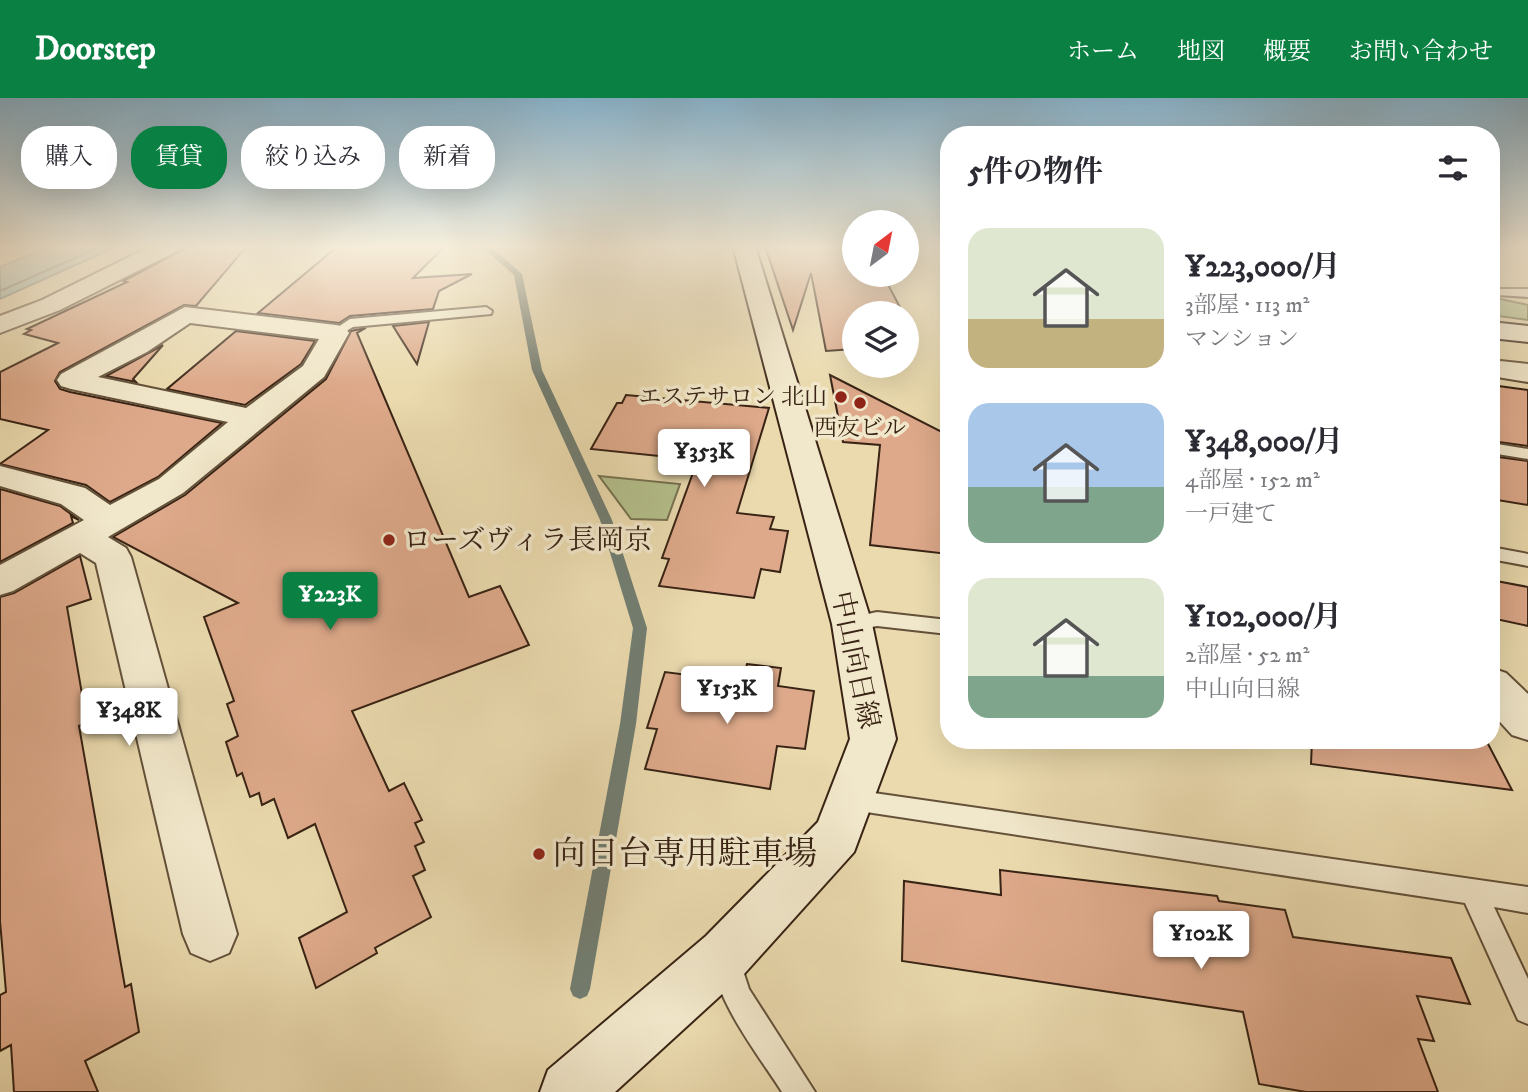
<!DOCTYPE html>
<html lang="ja">
<head>
<meta charset="utf-8">
<style>
  :root { --surface:#fff; --page:#f7f7f7; --text:#2b2b33; --muted:#7c7c81; --accent:#0b8043 }
  body { margin:0; font-family:"IM FELL DW Pica","Noto Serif JP",serif; background:var(--page); color:var(--text); height:100vh; display:flex; flex-direction:column; font-size:26px; white-space:nowrap }
  * { box-sizing:border-box; margin:0 }
  p { font-size:23px; color:var(--muted) }
  .icon { flex:none; width:38px; height:38px; fill:none; stroke:currentColor; stroke-width:2; stroke-linecap:round; stroke-linejoin:round }
  .map { position:relative; flex:1; overflow:hidden }
  .panel { position:absolute; left:940px; top:28px; width:560px; height:623px; display:flex; flex-direction:column; background:var(--surface); border-radius:28px; box-shadow:0 7px 28px #0002 }
  .panel>* { flex:none }
  .top-card { position:absolute; left:21px; top:28px; width:665px; height:63px; display:flex; gap:14px }
  .needle { width:46px; rotate:32deg }
  .fabs { position:absolute; left:842px; top:112px; display:grid; gap:14px }
  .fabs a { display:grid; place-items:center; width:77px; height:77px; border-radius:50%; background:var(--surface); box-shadow:0 7px 28px #0002; font-size:35px }
  .price { position:absolute; translate:-50% -60px; padding:0 16px; border-radius:7px; background:#fff; color:#222; font-size:23px; line-height:46px; filter:drop-shadow(0 2px 4px #0008) }
  .price::after { content:''; position:absolute; left:50%; top:42px; width:21px; height:16px; margin-left:-10px; background:inherit; clip-path:polygon(0 0,100% 0,50% 100%) }
  .price.selected { background:var(--accent); color:#fff }
  ul { padding:0; list-style:none }
  li { display:flex; align-items:center; gap:21px; height:175px; padding:0 28px }
  li span { display:grid; place-items:center; flex:none; width:196px; height:140px; border-radius:21px; color:#555 }
  li>.icon { margin-inline-start:auto }
  span .icon { width:84px; height:84px; fill:#fffc; stroke-width:1 }
  li b { font-size:30px }
  h2 { display:flex; justify-content:space-between; align-items:center; height:84px; padding:0 28px; font-size:30px }
  .pill { padding:0 24px; border-radius:28px; background:var(--surface); box-shadow:0 7px 28px #0002; font-size:24px; line-height:63px }
  .pill.selected { background:var(--accent); color:#fff }
  header { display:flex; align-items:center; gap:42px; box-sizing:border-box; height:98px; padding:0 35px; background:var(--accent); color:#fff }
  header strong { font-size:33px }
  nav { display:flex; gap:38px; margin-inline-start:auto; font-size:24px }
  .map>svg:first-child { display:block }
  .green { fill:#b4c08c; stroke:#767250; stroke-width:2 }
  .water { fill:#98bab0; stroke:#727e72; stroke-width:2 }
  .lines { fill:none; stroke-linecap:round; stroke-linejoin:round }
  .shore { stroke:#686e62; stroke-width:2 }
  .stream { fill:#727e72; fill-rule:evenodd }
  .building { fill:#dda98a; stroke:#382314; stroke-width:2 }
  .lane-casing { stroke:#64513a; stroke-width:4 }
  .street-casing { stroke:#64513a; stroke-width:4 }
  .secondary-casing { stroke:#382314; stroke-width:4 }
  .lane { fill:#f1e7ca; fill-rule:evenodd }
  .street { fill:#f1e7ca; fill-rule:evenodd }
  .secondary { fill:#f1e7ca; fill-rule:evenodd }
  .poi-dot { fill:#8f2418; stroke:#f1e7ca; stroke-width:2.5 }
  .labels { text-anchor:middle; dominant-baseline:central; stroke-width:7; stroke-linejoin:round; paint-order:stroke }
  .far-poi-label { font-size:23px; fill:#382314; stroke:#f1e7ca; text-anchor:end }
  .poi-label { font-size:28px; fill:#382314; stroke:#f1e7ca; text-anchor:start }
  .street-label { font-size:28px; fill:#382314; stroke:#f1e7ca }
  .near-poi-label { font-size:33px; fill:#382314; stroke:#f1e7ca; text-anchor:start }
</style>
</head>
<body>
<header>
<strong>Doorstep</strong>
<nav><a>ホーム</a><a>地図</a><a>概要</a><a>お問い合わせ</a></nav>
</header>
<div class="map">
<svg width="1528" height="994" viewBox="0 0 1528 994">
  <rect width="100%" height="100%" fill="#eadaae"/>
  <filter id="stains"><feTurbulence type="fractalNoise" baseFrequency=".00286" numOctaves="4"/><feColorMatrix values="0 0 0 0 .2 0 0 0 0 .09 0 0 0 0 .02 0 0 0 .5 -.17"/></filter>
  <radialGradient id="worn" r=".72"><stop offset=".6" stop-color="#630" stop-opacity="0"/><stop offset="1" stop-color="#630" stop-opacity=".3"/></radialGradient>
  <g class="green">
    <path d="M1491 199 1528 207V222L1491 217Z"/>
    <path d="M599 378 680 386 667 422 631 421Z"/>
  </g>
  <path class="water" d="M51 148H118L0 201V169Z"/>
  <g class="lines">
    <path class="shore" d="M0 193 102 148"/>
    <path class="stream" d="M481 148H490L522 176 542 272 612 422 647 530 636 626 590 891 587 898 580 901 573 898 570 891 620 626 633 530 600 422 532 272 514 177Z"/>
  </g>
  <g class="building">
    <path d="M190 148H247L196 208 184 207 60 274 55 283 60 291 70 294 222 325 158 379 110 404 86 387 0 366 48 332 0 321V274L58 245 24 236 31 232 27 231 127 184 123 183Z"/>
    <path d="M338 148H445L413 180 472 176 439 193 433 211 350 218 339 225 258 215Z"/>
    <path d="M765 148H854V177H883L903 215H854V251L826 253 811 175 793 232Z"/>
    <path d="M429 224 417 266 393 228Z"/>
    <path d="M366 230 357 235 469 499 500 488 529 547 352 613 389 693 404 685 422 722 415 725 424 744 415 748 425 772 413 778 431 819 375 850 377 855 316 890 299 840 347 814 315 726 288 740 274 701 262 707 259 695 250 699 242 675 237 678 226 644 238 638 227 606 234 603 204 519 238 505 113 439 185 397 326 281 351 233Z"/>
    <path d="M236 233 315 243 301 266 245 307 167 291Z"/>
    <path d="M163 247 133 281 136 284 106 278Z"/>
    <path d="M830 277 948 337V456L870 447 880 347 843 344Z"/>
    <path d="M1491 287 1528 292V348L1491 343Z"/>
    <path d="M626 297 769 310 737 415 774 419 770 431 788 433 780 474 761 471 754 500 659 488 669 461 662 460 694 372 717 364 591 351 617 305H622Z"/>
    <path d="M1491 358 1528 363V407L1491 401Z"/>
    <path d="M0 391 60 408 79 422 71 418 73 425 0 464Z"/>
    <path d="M80 458 91 501 67 509 87 625 79 628 125 889 131 886 139 934 85 963 98 994H14L11 947 0 953V897L6 894 0 823V499L14 495Z"/>
    <path d="M1491 482 1528 489V528L1491 520Z"/>
    <path d="M747 566 781 570 778 588 814 593 805 651 777 648 770 691 645 671 657 631 647 630 665 574 742 584Z"/>
    <path d="M1312 642H1486L1512 692 1311 666Z"/>
    <path d="M1000 772 1217 798 1219 803 1285 812 1293 839 1451 860 1470 906 1417 898 1434 943 1418 941 1438 994H1306L1259 986 1243 914 902 863 904 783 1001 797Z"/>
  </g>
  <g class="lines">
    <defs>
      <g id="lane">
        <path d="M1497 191H1528V199L1497 197Z"/>
        <path d="M486 209 492 213 491 216 353 229 336 239 329 235 350 221Z"/>
        <path d="M1491 345 1528 351V361L1491 355Z"/>
        <path d="M1491 449 1528 456V468L1491 461Z"/>
        <path d="M877 514 948 522V536L877 528 852 533 845 531 842 526 845 521Z"/>
        <path d="M853 692 1528 789V815L1494 809 1528 881V926L1518 922 1465 805 853 712 845 709 841 702 845 695Z"/>
        <path d="M726 847 736 851 749 891 815 994H782C763 963 702 887 716 851Z"/>
      </g>
      <g id="street">
        <path d="M151 148H180L177 153 60 212 0 235V218L42 202Z"/>
        <path d="M185 209 336 227 345 229 349 235 324 279 183 395 108 439 126 450 131 459 237 836 229 855 210 863 191 855 183 836 96 465 80 455 13 493 0 497V467L84 422 61 406 0 388V368L85 390 110 407 159 381 228 324 71 291 61 288 57 282 61 276ZM190 225 319 241 303 268 246 310 98 279 147 254Z"/>
        <path d="M1491 262 1528 266V284L1491 278Z"/>
        <path d="M1491 570 1506 575 1528 596V642L1512 637 1491 614Z"/>
      </g>
      <g id="secondary">
        <path d="M733 148H755L872 526 896 641 854 754 744 876 615 994H540L548 972 706 838 818 724 850 641 832 526Z"/>
        <path d="M1491 224 1528 228V244L1491 240Z"/>
      </g>
    </defs>
    <use href="#lane" class="lane-casing"/>
    <use href="#street" class="street-casing"/>
    <use href="#secondary" class="secondary-casing"/>
    <use href="#lane" class="lane"/>
    <use href="#street" class="street"/>
    <use href="#secondary" class="secondary"/>
  </g>
  <linearGradient id="sky" x2="0" y2="1"><stop stop-color="#88b6d2"/><stop offset="0.52" stop-color="#f6eedb"/><stop offset="1" stop-color="#f6eedb" stop-opacity="0"/></linearGradient>
  <rect width="1528" height="287" fill="url(#sky)"/>
  <g class="poi-dot">
    <circle cx="841" cy="299" r="7"/>
    <circle cx="860" cy="305" r="7"/>
    <circle cx="389" cy="442" r="7"/>
    <circle cx="539" cy="756" r="7"/>
  </g>
  <g class="labels">
    <g class="far-poi-label">
      <text x="827" y="299">エステサロン 北山</text>
      <text x="860" y="330" text-anchor="middle">西友ビル</text>
    </g>
    <g class="poi-label">
      <text x="403" y="442">ローズヴィラ長岡京</text>
    </g>
    <g class="street-label">
      <text transform="translate(855 562) rotate(78)">中山向日線</text>
    </g>
    <g class="near-poi-label">
      <text x="553" y="756">向日台専用駐車場</text>
    </g>
  </g>
  <rect width="100%" height="100%" filter="url(#stains)"/>
  <rect width="100%" height="100%" fill="url(#worn)"/>
</svg>
<div class="fabs">
<a><svg class="needle" viewBox="-14 -14 28 28"><path d="M0-13l5 13h-10z" fill="#e53935"/><path d="M0 13l5-13h-10z" fill="#7c7c81"/></svg></a>
<a><svg class="icon" aria-label="layers" viewBox="0 0 24 24"><path d="M12 4l9 5-9 5-9-5zM3 14l9 5 9-5"/></svg></a>
</div>
<b class="price" style="left:704px;top:391px">¥353K</b>
<b class="price selected" style="left:330px;top:534px">¥223K</b>
<b class="price" style="left:727px;top:628px">¥153K</b>
<b class="price" style="left:129px;top:650px">¥348K</b>
<b class="price" style="left:1201px;top:873px">¥102K</b>
<div class="top-card">
<a class="pill">購入</a>
<a class="pill selected">賃貸</a>
<a class="pill">絞り込み</a>
<a class="pill">新着</a>
</div>
<section class="panel">
<h2>5件の物件<svg class="icon" aria-label="filters" viewBox="0 0 24 24"><path d="M4 7h16M4 17h16"/><circle cx="9" cy="7" r="2"/><circle cx="15" cy="17" r="2"/></svg></h2>
<ul>
<li><span style="background:linear-gradient(#dfe7d0 65%,#c2b280 0)"><svg class="icon" aria-label="home" viewBox="0 0 24 24"><path d="M3 11l9-7 9 7M6 9v11h12V9"/></svg></span><div><b>¥223,000/月</b><p>3部屋 · 113 m²</p><p>マンション</p></div></li>
<li><span style="background:linear-gradient(#a9c7e8 60%,#7fa58c 0)"><svg class="icon" aria-label="home" viewBox="0 0 24 24"><path d="M3 11l9-7 9 7M6 9v11h12V9"/></svg></span><div><b>¥348,000/月</b><p>4部屋 · 152 m²</p><p>一戸建て</p></div></li>
<li><span style="background:linear-gradient(#dfe7d0 70%,#7fa58c 0)"><svg class="icon" aria-label="home" viewBox="0 0 24 24"><path d="M3 11l9-7 9 7M6 9v11h12V9"/></svg></span><div><b>¥102,000/月</b><p>2部屋 · 52 m²</p><p>中山向日線</p></div></li>
</ul>
</section>
</div>
</body>
</html>
